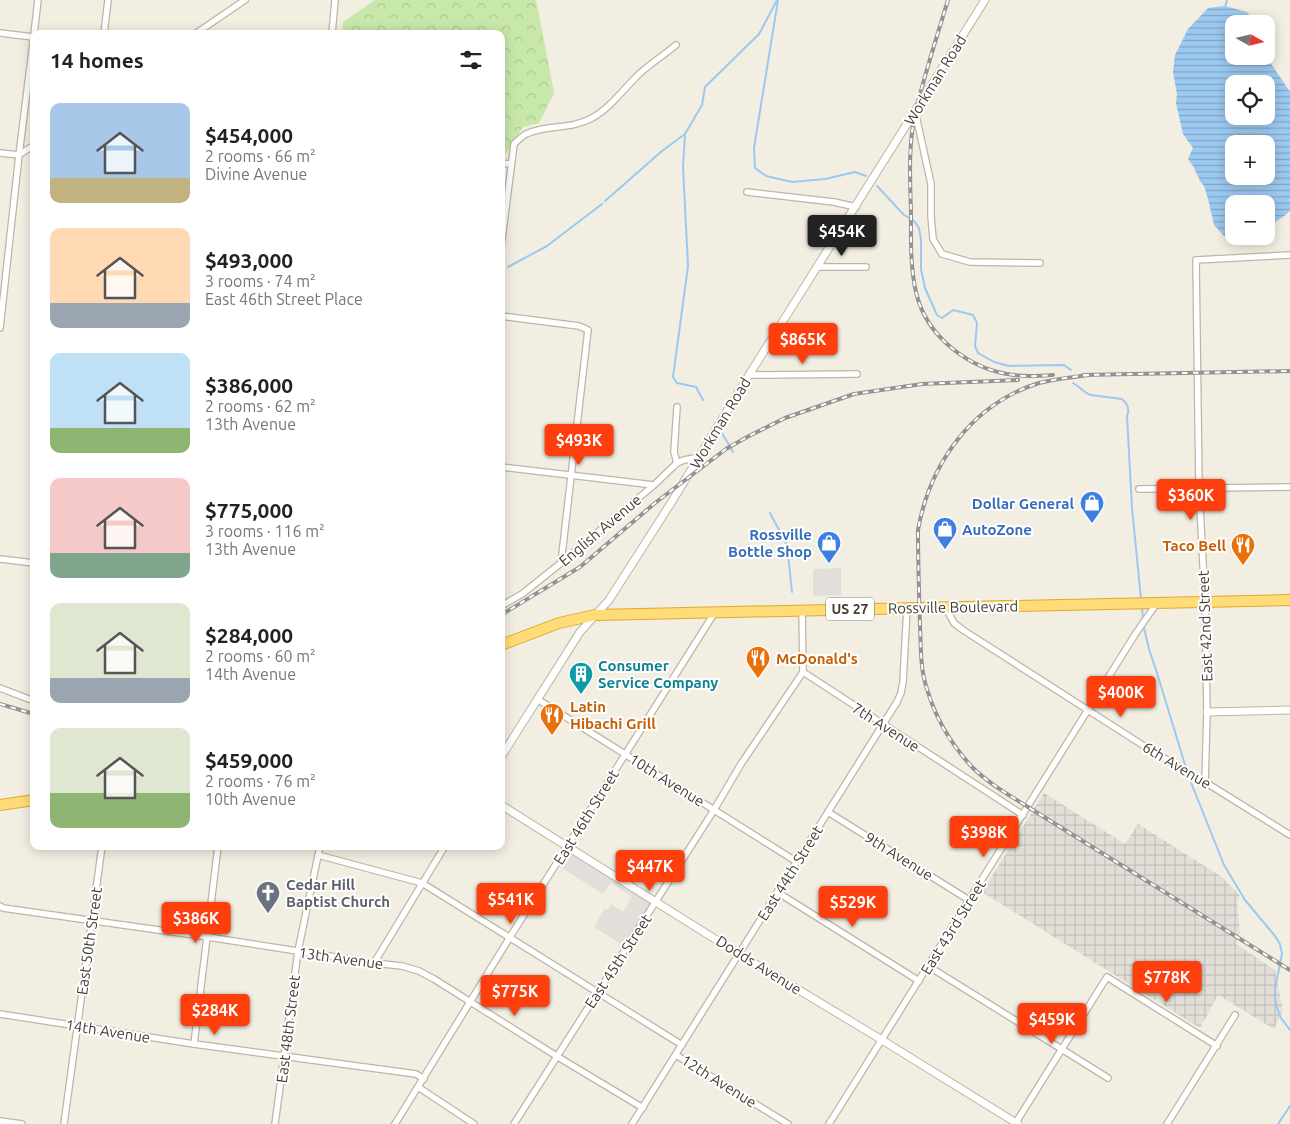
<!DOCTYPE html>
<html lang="en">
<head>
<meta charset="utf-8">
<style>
  :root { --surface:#fff; --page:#f6f6f6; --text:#222; --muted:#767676; --accent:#fe3e0c }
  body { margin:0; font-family:Ubuntu,sans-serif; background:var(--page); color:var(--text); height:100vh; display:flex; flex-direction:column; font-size:19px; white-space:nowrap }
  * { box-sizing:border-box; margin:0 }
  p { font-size:16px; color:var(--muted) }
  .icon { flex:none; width:28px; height:28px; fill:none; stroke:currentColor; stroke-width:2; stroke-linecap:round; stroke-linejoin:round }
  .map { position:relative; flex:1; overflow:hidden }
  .sheet { position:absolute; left:30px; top:30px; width:475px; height:820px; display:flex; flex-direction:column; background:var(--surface); border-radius:10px; box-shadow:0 2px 12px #0003 }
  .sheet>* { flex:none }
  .needle { width:32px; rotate:98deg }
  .controls { position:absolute; left:1225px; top:15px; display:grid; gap:10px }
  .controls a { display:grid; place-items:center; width:50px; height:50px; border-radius:10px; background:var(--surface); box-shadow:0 2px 12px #0003; font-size:25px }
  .price { position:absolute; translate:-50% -42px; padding:0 11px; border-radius:5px; background:var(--accent); color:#fff; font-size:16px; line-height:32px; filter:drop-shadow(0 1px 2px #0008) }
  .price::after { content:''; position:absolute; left:50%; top:30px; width:15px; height:11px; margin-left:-8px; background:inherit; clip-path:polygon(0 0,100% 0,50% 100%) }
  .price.selected { background:#222; color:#fff }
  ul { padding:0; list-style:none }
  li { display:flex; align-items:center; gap:15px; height:125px; padding:0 20px }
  li span { display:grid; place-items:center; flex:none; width:140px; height:100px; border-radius:10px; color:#555 }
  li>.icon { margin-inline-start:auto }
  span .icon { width:60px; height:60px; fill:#fffc; stroke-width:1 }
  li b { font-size:21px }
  h2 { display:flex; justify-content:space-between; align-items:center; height:60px; padding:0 20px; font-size:21px }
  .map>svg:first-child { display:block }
  .industrial { fill:url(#industrial-grid) }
  .park { fill:url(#park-crowns) }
  .parking { fill:#e2dfdb }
  .water { fill:url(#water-rules); fill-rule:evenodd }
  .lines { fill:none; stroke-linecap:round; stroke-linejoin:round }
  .stream { stroke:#9cc9f1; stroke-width:2 }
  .minor-casing { stroke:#bdb6a5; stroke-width:8 }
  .tertiary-casing { stroke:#bdb6a5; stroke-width:9 }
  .trunk-casing { stroke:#e0a92e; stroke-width:12 }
  .minor { stroke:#fff; stroke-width:5.5 }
  .tertiary { stroke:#fff; stroke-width:7 }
  .trunk { stroke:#ffdc77; stroke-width:10 }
  .rail-casing { stroke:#939393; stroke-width:4 }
  .rail { stroke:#fff; stroke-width:2; stroke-dasharray:5.5; stroke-linecap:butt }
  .labels { text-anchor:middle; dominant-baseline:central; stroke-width:4; stroke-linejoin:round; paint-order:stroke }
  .shield { fill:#fff; stroke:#7b7870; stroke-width:1 }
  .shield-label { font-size:14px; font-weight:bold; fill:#433e33 }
  .street-label { font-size:15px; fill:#433e33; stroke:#fff }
  .shop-label { font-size:15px; font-weight:bold; fill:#366cbe; stroke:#fff; text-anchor:end }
  .food-label { font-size:15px; font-weight:bold; fill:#c56008; stroke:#fff; text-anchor:start }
  .culture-label { font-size:15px; font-weight:bold; fill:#0d838f; stroke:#fff; text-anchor:start }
  .worship-label { font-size:15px; font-weight:bold; fill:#5b616d; stroke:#fff; text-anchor:start }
</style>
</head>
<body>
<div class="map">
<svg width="1290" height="1124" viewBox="0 0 1290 1124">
  <defs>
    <pattern id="industrial-grid" width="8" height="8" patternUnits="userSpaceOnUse" patternTransform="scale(1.25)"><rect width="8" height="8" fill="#e3dfd8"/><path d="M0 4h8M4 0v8" fill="none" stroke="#c4c0ba"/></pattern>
    <pattern id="park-crowns" width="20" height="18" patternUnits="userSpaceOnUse" patternTransform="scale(1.25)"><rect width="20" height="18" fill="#c8e8a9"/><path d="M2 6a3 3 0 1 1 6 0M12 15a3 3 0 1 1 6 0" fill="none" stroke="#adc892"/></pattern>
    <pattern id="water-rules" width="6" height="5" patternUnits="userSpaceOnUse" patternTransform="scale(1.25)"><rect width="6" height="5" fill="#9cc9f1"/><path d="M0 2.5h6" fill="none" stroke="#81a5c4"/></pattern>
  </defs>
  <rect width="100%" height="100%" fill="#f2eee2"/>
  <path class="industrial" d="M1044 793 1125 844 1138 824 1222 877 1240 896 1237 901 1240 933 1236 944 1275 970 1282 1006V1013L1274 1029 1218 995 1200 1028 982 892Z"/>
  <path class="park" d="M375 0H535L537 4 554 93 539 123 523 127 505 155 501 154V34H342L343 22Z"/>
  <g class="parking">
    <path d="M841 568V595L813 596V569Z"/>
    <path d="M569 850 651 902 624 946 594 927 605 908 608 910 611 904 623 912 632 897 611 883 603 894 559 866Z"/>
  </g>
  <path class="water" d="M1225 6 1247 12 1256 24H1234V56H1266L1290 92V210C1287 216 1272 224 1266 226V204H1234V236H1237L1235 238 1224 236 1214 225 1208 199 1204 186 1200 181 1193 166 1188 159 1193 148 1183 134 1176 103 1177 94 1173 72 1175 55 1188 29 1208 8ZM1234 84H1266V116H1234ZM1234 144H1266V176H1234Z"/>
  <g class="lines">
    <g class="stream">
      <path d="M778 0 754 148 755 168 766 176 792 182 825 179 855 172 866 176"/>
      <path d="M1225 7 1227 0"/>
      <path d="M685 134 683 167 688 266 673 377 677 383 696 387 703 400"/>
      <path d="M877 186 904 215 914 221 919 228 921 240V269L925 288 937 315 942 318 953 310 973 315 977 323 975 346 978 353 994 362 1009 366 1064 365 1071 370"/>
      <path d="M605 201 662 151 685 134 702 105 705 87 759 34 777 0"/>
      <path d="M508 267 547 246 602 204"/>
      <path d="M1073 383C1080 387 1084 393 1091 395L1122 399C1128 404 1130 409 1127 416L1132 508 1141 599"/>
      <path d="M722 433 733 452"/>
      <path d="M770 513 787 545 792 592"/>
      <path d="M1142 607 1143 619"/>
      <path d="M1143 624 1149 649 1157 673 1186 768"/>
      <path d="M1188 775 1224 865 1245 900 1275 936 1280 944 1282 954 1275 989V998L1277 1008 1281 1018 1290 1030"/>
      <path d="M1278 1124 1290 1106"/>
    </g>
    <defs>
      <g id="minor">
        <path d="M0 33 33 37"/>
        <path d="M34 34 38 0"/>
        <path d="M104 34 108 0"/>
        <path d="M195 34 245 0"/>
        <path d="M332 34 335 0"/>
        <path d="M915 111 931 184V216L933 239 942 254 970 262 1040 263"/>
        <path d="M0 153 19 155 34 145"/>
        <path d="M501 163 511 164"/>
        <path d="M747 192 834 202 856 207"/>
        <path d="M501 247 514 144C517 141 521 137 526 134 547 124 571 130 592 118 610 108 623 90 637 76 648 65 663 56 676 45"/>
        <path d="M818 267H866"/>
        <path d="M501 316 579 326 588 330 561 563"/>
        <path d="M0 328 19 155 34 35"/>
        <path d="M749 375 857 374"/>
        <path d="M677 463 674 452 677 407"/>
        <path d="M501 467 654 485"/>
        <path d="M1139 489 1290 487"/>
        <path d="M0 559 34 563"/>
        <path d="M501 606 522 594 561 563 654 485 677 463 684 460 699 457"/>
        <path d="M945 607 954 623 963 630 1155 753 1205 782 1290 835"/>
        <path d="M802 610 803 672 1023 815"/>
        <path d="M0 688 34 701"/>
        <path d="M537 699 797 862"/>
        <path d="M1205 782 1207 712 1205 602 1199 488 1196 260 1290 255"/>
        <path d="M828 812 969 900"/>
        <path d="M318 855 422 883 682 1045"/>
        <path d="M777 892 919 981"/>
        <path d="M0 906 3 908 208 937 374 963 402 966 419 971 434 979 558 1057 643 1108"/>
        <path d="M374 963 445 846"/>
        <path d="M928 966 1108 1078"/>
        <path d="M0 1014 194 1044 416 1074 424 1079"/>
        <path d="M194 1044 218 846"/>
        <path d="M676 1055 788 1124"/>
        <path d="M418 1087 474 1124"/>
        <path d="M0 1121 22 1124"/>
        <path d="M64 1124 102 846"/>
        <path d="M275 1124 298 951 320 846"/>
        <path d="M395 1124 510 937 715 612"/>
        <path d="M514 1124 714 810 741 764 803 672"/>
        <path d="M632 1124 897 702 901 693 903 682 907 608"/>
        <path d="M829 1124 1136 633 1157 603"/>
        <path d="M1015 1124 1107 977 1217 1046"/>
        <path d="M1167 1124 1235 1015"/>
      </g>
      <g id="tertiary">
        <path d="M1207 712 1290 710"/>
        <path d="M501 757 580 632 609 600 671 503 749 375 985 0"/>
        <path d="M501 805 739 954 882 1040 1018 1124"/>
      </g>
      <g id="trunk">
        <path d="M501 645 559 623 595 615 1290 600"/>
        <path d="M0 805 34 800"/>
      </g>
    </defs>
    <use href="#minor" class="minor-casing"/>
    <use href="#tertiary" class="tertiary-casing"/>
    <use href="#trunk" class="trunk-casing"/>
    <use href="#minor" class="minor"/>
    <use href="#tertiary" class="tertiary"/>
    <use href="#trunk" class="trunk"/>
    <defs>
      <g id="rail">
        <path d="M948 0C937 36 925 73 916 110 908 142 910 179 911 212 911 238 910 266 916 292 926 337 970 370 1014 375 1027 377 1040 376 1053 375"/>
        <path d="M1083 375 1290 371"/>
        <path d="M1089 375C1072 377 1056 379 1039 383 972 404 930 463 918 530 918 562 919 593 920 625 921 646 920 669 927 689 936 720 951 744 972 767 988 783 1009 795 1028 807L1290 970"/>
        <path d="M501 615 580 567 655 503 726 449 749 436 785 418 854 394 922 384 1018 380"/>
        <path d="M0 704 34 714"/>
      </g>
    </defs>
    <use href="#rail" class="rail-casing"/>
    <use href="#rail" class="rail"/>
  </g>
  <defs>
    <symbol id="shop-pin" viewBox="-11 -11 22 30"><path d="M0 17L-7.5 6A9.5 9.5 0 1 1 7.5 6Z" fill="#3f7fe0" stroke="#fff"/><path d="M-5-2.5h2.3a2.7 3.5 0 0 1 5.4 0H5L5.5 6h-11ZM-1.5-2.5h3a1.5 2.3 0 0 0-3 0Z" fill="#fff"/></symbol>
    <symbol id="restaurant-pin" viewBox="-11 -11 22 30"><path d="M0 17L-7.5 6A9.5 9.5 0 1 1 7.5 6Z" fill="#e8710a" stroke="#fff"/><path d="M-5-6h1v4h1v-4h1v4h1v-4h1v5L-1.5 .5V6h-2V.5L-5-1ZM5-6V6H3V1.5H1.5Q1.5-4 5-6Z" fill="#fff"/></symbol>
    <symbol id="building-pin" viewBox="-11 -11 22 30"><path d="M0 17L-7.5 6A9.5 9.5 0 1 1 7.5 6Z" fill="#0f9aa8" stroke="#fff"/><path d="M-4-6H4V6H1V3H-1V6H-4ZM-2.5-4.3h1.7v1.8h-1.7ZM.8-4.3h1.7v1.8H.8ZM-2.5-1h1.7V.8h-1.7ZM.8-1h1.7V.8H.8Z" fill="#fff"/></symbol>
    <symbol id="church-pin" viewBox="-11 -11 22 30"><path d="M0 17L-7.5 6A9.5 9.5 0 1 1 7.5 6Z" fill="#6b7280" stroke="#fff"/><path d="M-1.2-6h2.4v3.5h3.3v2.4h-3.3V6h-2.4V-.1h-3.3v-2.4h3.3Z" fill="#fff"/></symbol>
  </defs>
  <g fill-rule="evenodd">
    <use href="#shop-pin" x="1078" y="489" width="28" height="38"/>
    <use href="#shop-pin" x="931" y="515" width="28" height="38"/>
    <use href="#shop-pin" x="815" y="529" width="28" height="38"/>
    <use href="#restaurant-pin" x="1229" y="531" width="28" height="38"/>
    <use href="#restaurant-pin" x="744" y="644" width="28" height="38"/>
    <use href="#building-pin" x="567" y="660" width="28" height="38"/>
    <use href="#restaurant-pin" x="538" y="701" width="28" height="38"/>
    <use href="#church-pin" x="254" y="879" width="28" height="38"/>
  </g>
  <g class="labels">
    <rect class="shield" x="826" y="597.5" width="48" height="23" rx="4"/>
    <g class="shield-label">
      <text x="850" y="609">US 27</text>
    </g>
    <g class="street-label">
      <text transform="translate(935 80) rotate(-58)">Workman Road</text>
      <text transform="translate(720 423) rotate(-59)">Workman Road</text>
      <text transform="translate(600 530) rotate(-40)">English Avenue</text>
      <text transform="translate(953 607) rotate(-1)">Rossville Boulevard</text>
      <text transform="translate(1205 626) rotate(-92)">East 42nd Street</text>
      <text transform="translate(886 727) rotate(33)">7th Avenue</text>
      <text transform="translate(1177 765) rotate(31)">6th Avenue</text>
      <text transform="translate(667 780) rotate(32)">10th Avenue</text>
      <text transform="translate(586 817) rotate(-58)">East 46th Street</text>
      <text transform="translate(899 856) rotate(32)">9th Avenue</text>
      <text transform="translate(790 873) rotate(-58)">East 44th Street</text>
      <text transform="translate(953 927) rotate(-58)">East 43rd Street</text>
      <text transform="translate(89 941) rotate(-82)">East 50th Street</text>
      <text transform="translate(341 958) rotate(8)">13th Avenue</text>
      <text transform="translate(618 961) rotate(-57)">East 45th Street</text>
      <text transform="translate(759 965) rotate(32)">Dodds Avenue</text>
      <text transform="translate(288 1029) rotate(-83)">East 48th Street</text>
      <text transform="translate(108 1031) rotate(9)">14th Avenue</text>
      <text transform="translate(719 1081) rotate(32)">12th Avenue</text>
    </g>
    <g class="shop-label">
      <text x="1074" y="503">Dollar General</text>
      <text x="962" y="529" text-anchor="start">AutoZone</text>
      <text x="812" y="534">Rossville<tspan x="812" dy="17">Bottle Shop</tspan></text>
    </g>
    <g class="food-label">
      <text x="1226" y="545" text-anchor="end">Taco Bell</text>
      <text x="776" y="658">McDonald's</text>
      <text x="570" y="706">Latin<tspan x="570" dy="17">Hibachi Grill</tspan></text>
    </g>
    <g class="culture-label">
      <text x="598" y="665">Consumer<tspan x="598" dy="17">Service Company</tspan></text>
    </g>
    <g class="worship-label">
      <text x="286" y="884">Cedar Hill<tspan x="286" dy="17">Baptist Church</tspan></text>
    </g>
  </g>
</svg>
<div class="controls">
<a><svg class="needle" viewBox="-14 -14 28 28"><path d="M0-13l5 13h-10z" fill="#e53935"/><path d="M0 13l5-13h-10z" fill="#767676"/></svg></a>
<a><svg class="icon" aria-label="locate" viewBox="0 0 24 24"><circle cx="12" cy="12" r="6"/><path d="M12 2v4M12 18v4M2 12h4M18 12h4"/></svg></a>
<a>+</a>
<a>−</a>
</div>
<b class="price selected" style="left:842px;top:257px">$454K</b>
<b class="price" style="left:803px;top:365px">$865K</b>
<b class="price" style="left:579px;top:466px">$493K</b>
<b class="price" style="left:1191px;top:521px">$360K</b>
<b class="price" style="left:1121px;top:718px">$400K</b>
<b class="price" style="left:984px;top:858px">$398K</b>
<b class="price" style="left:650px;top:892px">$447K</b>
<b class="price" style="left:511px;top:925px">$541K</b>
<b class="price" style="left:853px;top:928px">$529K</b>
<b class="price" style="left:196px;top:944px">$386K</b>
<b class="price" style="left:1167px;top:1003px">$778K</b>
<b class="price" style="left:515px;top:1017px">$775K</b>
<b class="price" style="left:215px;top:1036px">$284K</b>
<b class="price" style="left:1052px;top:1045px">$459K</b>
<section class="sheet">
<h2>14 homes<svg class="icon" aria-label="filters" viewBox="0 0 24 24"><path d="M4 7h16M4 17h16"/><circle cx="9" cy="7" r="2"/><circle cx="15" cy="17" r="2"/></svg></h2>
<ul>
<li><span style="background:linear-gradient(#a9c7e8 75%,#c2b280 0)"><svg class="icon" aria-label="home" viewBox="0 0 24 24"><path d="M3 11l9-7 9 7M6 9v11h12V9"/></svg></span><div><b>$454,000</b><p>2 rooms · 66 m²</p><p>Divine Avenue</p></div></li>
<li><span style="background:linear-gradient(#ffd9b3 75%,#9aa5b1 0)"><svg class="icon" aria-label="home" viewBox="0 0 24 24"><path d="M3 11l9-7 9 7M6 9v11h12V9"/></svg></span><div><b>$493,000</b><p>3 rooms · 74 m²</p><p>East 46th Street Place</p></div></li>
<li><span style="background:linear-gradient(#bfe0f5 75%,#8fb573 0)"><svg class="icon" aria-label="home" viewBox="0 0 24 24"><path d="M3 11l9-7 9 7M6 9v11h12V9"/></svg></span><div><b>$386,000</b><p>2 rooms · 62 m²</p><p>13th Avenue</p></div></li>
<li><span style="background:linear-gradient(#f6c9c9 75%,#7fa58c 0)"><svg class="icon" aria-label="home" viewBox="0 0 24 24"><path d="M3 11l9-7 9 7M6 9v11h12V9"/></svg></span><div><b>$775,000</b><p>3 rooms · 116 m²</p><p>13th Avenue</p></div></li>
<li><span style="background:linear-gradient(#dfe7d0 75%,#9aa5b1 0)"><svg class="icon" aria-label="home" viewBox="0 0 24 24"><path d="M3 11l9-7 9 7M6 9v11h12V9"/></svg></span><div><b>$284,000</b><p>2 rooms · 60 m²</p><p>14th Avenue</p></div></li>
<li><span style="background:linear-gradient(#dfe7d0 65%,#8fb573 0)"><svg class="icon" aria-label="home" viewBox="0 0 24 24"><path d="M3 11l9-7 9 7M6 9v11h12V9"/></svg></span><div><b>$459,000</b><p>2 rooms · 76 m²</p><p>10th Avenue</p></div></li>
</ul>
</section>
</div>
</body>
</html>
